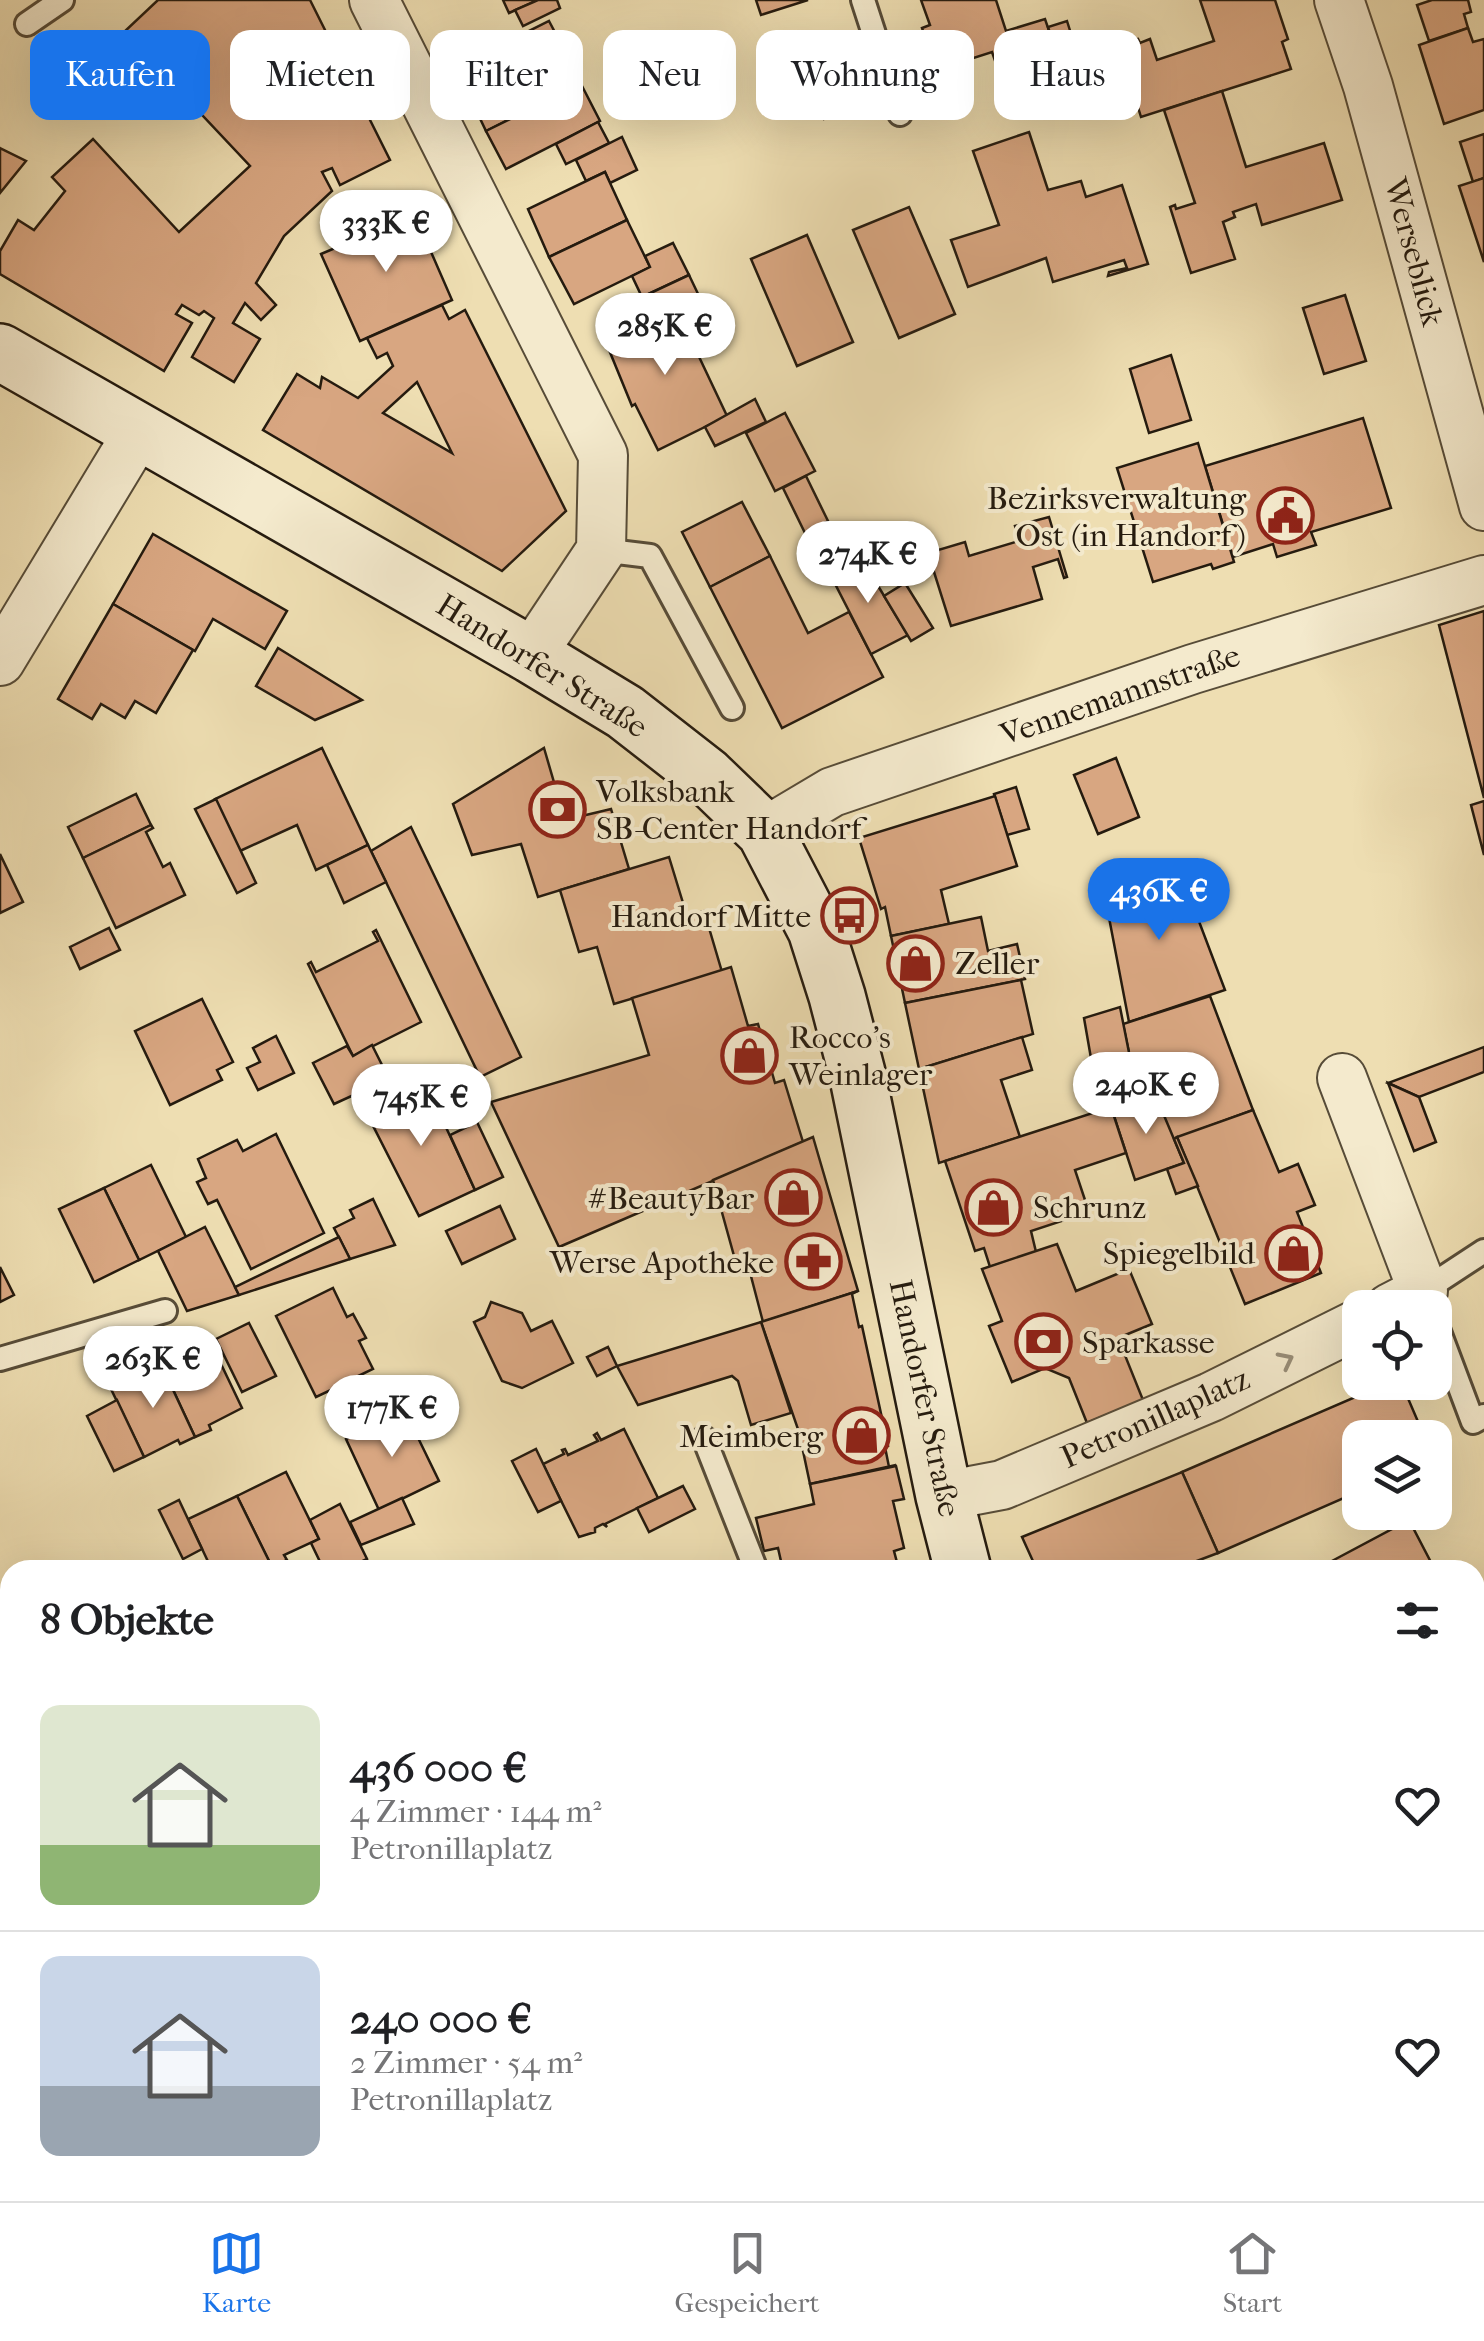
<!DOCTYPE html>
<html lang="de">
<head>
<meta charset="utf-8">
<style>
  :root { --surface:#fff; --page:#f6f6f6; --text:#202124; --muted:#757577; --line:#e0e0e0; --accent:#1a73e8 }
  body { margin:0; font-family:"IM FELL French Canon",serif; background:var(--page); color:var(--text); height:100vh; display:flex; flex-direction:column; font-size:38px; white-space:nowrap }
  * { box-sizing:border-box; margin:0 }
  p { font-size:32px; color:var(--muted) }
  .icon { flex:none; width:55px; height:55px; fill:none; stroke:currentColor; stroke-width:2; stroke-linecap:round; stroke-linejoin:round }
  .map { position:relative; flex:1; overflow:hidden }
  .drawer { position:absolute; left:0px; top:1560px; width:1485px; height:642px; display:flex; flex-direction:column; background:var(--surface); border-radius:30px 30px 0 0; box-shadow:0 10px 40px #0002 }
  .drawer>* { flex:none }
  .guide { position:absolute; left:30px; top:30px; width:1425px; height:90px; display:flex; gap:20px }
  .controls { position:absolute; left:1342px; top:1290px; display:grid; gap:20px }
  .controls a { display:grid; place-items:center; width:110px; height:110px; border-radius:20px; background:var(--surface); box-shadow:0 10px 40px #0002; font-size:50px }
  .price { position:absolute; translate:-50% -85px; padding:0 22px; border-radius:35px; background:#fff; color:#222; font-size:32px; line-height:65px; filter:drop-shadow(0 2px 5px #0008) }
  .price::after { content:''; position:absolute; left:50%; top:60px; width:30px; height:22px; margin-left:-15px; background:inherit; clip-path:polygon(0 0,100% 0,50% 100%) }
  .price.selected { background:var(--accent); color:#fff }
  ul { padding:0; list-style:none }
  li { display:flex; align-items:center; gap:30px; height:250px; padding:0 40px }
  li+li { border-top:2px solid var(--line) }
  li span { display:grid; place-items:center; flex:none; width:280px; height:200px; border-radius:20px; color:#555 }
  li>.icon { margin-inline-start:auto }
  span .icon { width:120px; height:120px; fill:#fffc; stroke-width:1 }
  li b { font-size:42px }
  h2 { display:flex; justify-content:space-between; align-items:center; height:120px; padding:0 40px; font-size:42px }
  .tag { padding:0 35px; border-radius:20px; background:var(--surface); box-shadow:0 10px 40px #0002; font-size:35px; line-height:90px }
  .tag.selected { background:var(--accent); color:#fff }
  .dock { display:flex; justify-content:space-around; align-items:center; height:140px; border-top:2px solid var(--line); background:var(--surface); font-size:28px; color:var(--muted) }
  .dock a { display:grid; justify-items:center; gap:5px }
  .dock .selected { color:var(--accent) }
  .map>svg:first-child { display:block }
  .green { fill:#bac18b; stroke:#706e4d; stroke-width:2.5 }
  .building { fill:#d8a681; stroke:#251b0f; stroke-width:2.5; fill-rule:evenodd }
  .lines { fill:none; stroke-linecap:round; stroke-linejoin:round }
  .lane-casing { stroke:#574c38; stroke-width:28 }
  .street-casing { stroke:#574c38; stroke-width:52 }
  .secondary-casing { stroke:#251b0f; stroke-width:60 }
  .lane { stroke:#f4eacd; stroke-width:22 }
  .street { stroke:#f4eacd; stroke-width:48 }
  .secondary { stroke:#f4eacd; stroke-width:55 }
  .oneway { stroke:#978d78 }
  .labels { text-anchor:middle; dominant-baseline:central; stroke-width:8; stroke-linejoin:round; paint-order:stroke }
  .street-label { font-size:32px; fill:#251b0f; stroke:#f4eacd }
  .poi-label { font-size:32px; fill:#251b0f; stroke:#f4eacd; text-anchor:end }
</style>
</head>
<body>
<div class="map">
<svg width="1484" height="2201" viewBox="0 0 1484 2201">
  <rect width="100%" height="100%" fill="#eedeb2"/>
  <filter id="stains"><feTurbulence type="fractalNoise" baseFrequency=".002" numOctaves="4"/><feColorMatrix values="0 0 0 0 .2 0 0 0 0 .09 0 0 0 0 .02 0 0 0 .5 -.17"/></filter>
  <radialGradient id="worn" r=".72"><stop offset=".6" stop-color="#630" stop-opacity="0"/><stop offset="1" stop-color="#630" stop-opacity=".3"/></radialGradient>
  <path class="green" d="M0 1658 10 1681V1948L0 1952Z"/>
  <g class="building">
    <path d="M158 0H310L390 160 340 185 332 168 322 172 332 191 284 236 256 283 276 305 261 320 245 303 233 323 260 339 234 382 192 357 214 318 204 311 199 315 182 305 176 314 192 323 164 371 0 274V251L18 220 34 230 65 191 52 177 93 139 179 232 250 166 124 32Z"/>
    <path d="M503 0H538L509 13Z"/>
    <path d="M538 0H557L560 8 523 26 515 10Z"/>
    <path d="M756 0H808L761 15Z"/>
    <path d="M921 0H996L1006 31 1045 19 1058 57 1000 75 992 52 936 70 922 28 930 25Z"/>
    <path d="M1200 0H1275L1288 39 1282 42 1291 69 1141 117 1120 49 1134 45 1132 40 1138 39 1140 43 1150 39 1157 60 1214 41Z"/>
    <path d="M1432 0H1468L1471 12 1464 14 1468 28 1429 41 1417 5Z"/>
    <path d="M549 21 560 42 505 68 495 48Z"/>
    <path d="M1067 21 1083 72 1033 87 1026 67 1058 57 1048 27Z"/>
    <path d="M1468 28 1473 42 1484 39V110L1444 124 1419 45Z"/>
    <path d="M845 40 859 88 812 104 797 55Z"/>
    <path d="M536 52 558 95 486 131 465 87Z"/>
    <path d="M581 84 600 121 506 169 486 131Z"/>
    <path d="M1222 91 1246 167 1324 143 1342 200 1262 225 1256 204 1233 212 1235 217 1223 222 1235 259 1191 273 1170 207 1175 205 1176 209 1195 203 1164 110Z"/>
    <path d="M839 95 845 112 824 119 819 102Z"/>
    <path d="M598 122 609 143 566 164 556 144Z"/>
    <path d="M1029 132 1048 190 1081 181 1086 197 1122 185 1148 264 1108 276 1109 272 1127 268 1124 260 1053 282 1046 258 968 287 951 240 999 225 973 151Z"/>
    <path d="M1484 134V178L1473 182 1460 142Z"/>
    <path d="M622 137 637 170 610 183 605 172 586 181 576 160Z"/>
    <path d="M0 148 26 161 0 193Z"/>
    <path d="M605 172 627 220 549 257 528 209Z"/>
    <path d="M1484 178V262L1459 186Z"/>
    <path d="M909 207 955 314 899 338 853 230Z"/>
    <path d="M414 213 452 300 360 341 321 254 352 241 346 230 378 216 383 227Z"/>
    <path d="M627 220 650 267 574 304 549 257Z"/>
    <path d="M807 235 853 342 797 366 751 259Z"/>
    <path d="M673 243 689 275 642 297 632 276 650 267 645 256Z"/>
    <path d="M689 275 700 298 652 318 642 297Z"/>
    <path d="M1345 295 1366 361 1324 374 1303 308Z"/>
    <path d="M442 305 449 319 465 310 566 511 502 571 263 430 297 374 320 388 322 377 358 398 393 366 387 353 377 358 367 338ZM417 382 452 453 383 413Z"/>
    <path d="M675 306 727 416 658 450 635 404 632 406 605 340Z"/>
    <path d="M1171 355 1191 420 1149 433 1130 369Z"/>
    <path d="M755 399 766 422 715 446 705 427Z"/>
    <path d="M785 413 815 471 775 491 746 433Z"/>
    <path d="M1363 418 1391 508 1311 532 1316 545 1277 557 1273 544 1233 557 1205 466Z"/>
    <path d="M1198 443 1234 562 1213 569 1211 564 1153 582 1117 468Z"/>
    <path d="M806 476 828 521 805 533 783 488Z"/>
    <path d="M742 502 770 556 710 587 682 532Z"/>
    <path d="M1049 517 1067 577 1064 578 1058 559 1033 567 1042 599 951 626 928 553 965 542 969 556 1019 541 1015 526Z"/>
    <path d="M153 534 287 611 265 649 213 619 195 651 113 604Z"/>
    <path d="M770 556 808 633 849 612 883 677 782 728 710 587Z"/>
    <path d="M861 558 908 635 871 654 830 574Z"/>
    <path d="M905 583 933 628 911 641 884 596Z"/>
    <path d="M113 604 193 650 156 713 135 701 125 718 101 704 92 719 58 699Z"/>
    <path d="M1484 611V798L1439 625Z"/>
    <path d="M278 648 362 700 315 720 256 686Z"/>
    <path d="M322 748 368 845 316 870 297 825 240 851 215 799Z"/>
    <path d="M544 748 565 820 611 809 629 869 538 897 521 844 472 855 453 804Z"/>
    <path d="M1116 758 1139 817 1098 834 1074 775Z"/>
    <path d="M1016 787 1029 829 1007 835 994 794Z"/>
    <path d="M136 794 151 825 83 858 68 827Z"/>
    <path d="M995 796 1017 866 941 890 949 924 891 936 885 907 881 909 859 838Z"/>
    <path d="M216 799 256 883 237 893 195 809Z"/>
    <path d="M1484 801V855L1471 805Z"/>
    <path d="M151 825 153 828 146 832 163 867 170 863 185 895 116 928 83 858Z"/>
    <path d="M411 827 521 1057 480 1077 371 851Z"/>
    <path d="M368 845 386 882 344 903 327 865Z"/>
    <path d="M0 854 23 902 0 913Z"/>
    <path d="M669 857 687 916 704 911 722 972 614 1004 597 947 579 952 560 890Z"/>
    <path d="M1178 866 1225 990 1129 1022 1102 881Z"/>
    <path d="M981 917 988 951 1017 944 1025 979 905 1003 891 936Z"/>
    <path d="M109 928 120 950 80 969 70 947Z"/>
    <path d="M376 930 421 1022 353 1056 308 964 311 962 316 972 378 941 373 932Z"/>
    <path d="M731 967 748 1026 758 1024 775 1083 784 1080 803 1142 559 1247 491 1102 649 1055 632 998Z"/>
    <path d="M1021 980 1033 1034 919 1069 905 1003Z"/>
    <path d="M1210 996 1253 1110 1172 1140 1155 1094 1139 1101 1123 1024Z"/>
    <path d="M202 999 233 1062 217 1070 222 1080 170 1105 135 1031Z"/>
    <path d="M1120 1007 1138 1098 1100 1110 1084 1018Z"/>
    <path d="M276 1036 294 1073 258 1090 247 1068 260 1062 253 1048Z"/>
    <path d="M1022 1037 1032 1070 1001 1080 1020 1137 939 1163 919 1069Z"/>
    <path d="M372 1045 389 1079 334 1104 313 1063 347 1046 353 1056Z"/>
    <path d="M1484 1047V1072L1419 1097 1388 1083Z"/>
    <path d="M425 1082 475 1190 419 1216 365 1110Z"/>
    <path d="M1388 1083 1419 1097 1436 1142 1414 1151Z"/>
    <path d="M1155 1094 1184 1163 1135 1180 1111 1107Z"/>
    <path d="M1111 1107 1126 1153 1075 1170 1089 1212 1031 1231 1036 1252 990 1267 984 1248 975 1251 945 1161Z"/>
    <path d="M1253 1110 1279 1172 1298 1164 1315 1205 1297 1212 1321 1273 1245 1304 1177 1137Z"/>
    <path d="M477 1122 503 1177 475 1190 450 1135Z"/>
    <path d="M276 1134 324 1233 251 1269 217 1200 208 1204 197 1182 206 1178 198 1159 237 1140 243 1151Z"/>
    <path d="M813 1137 858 1291 763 1322 747 1261 736 1263 713 1180Z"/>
    <path d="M1177 1137 1198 1186 1176 1194 1167 1169 1184 1163 1174 1139Z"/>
    <path d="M151 1165 186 1237 139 1260 104 1188Z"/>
    <path d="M104 1188 139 1260 94 1282 59 1209Z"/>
    <path d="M373 1199 395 1245 350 1259 334 1228 354 1218 350 1210Z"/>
    <path d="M500 1206 515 1239 462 1264 446 1231Z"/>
    <path d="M205 1227 239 1295 187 1311 158 1251Z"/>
    <path d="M339 1237 350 1259 239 1295 235 1287Z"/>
    <path d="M1057 1244 1076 1291 1129 1269 1152 1324 1118 1338 1143 1400 1087 1423 1069 1378 1045 1368 1012 1382 989 1326 1002 1321 982 1269Z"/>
    <path d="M0 1267 14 1295 0 1302Z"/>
    <path d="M333 1288 347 1317 353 1314 366 1338 359 1341 373 1369 352 1379 354 1385 340 1392 337 1387 316 1397 276 1316Z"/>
    <path d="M858 1291 852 1294 859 1327 862 1326 888 1446 885 1447 889 1467 896 1465 810 1484 799 1432 761 1322Z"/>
    <path d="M491 1302 522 1313 531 1331 552 1321 573 1363 522 1388 502 1381 474 1322 485 1317Z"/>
    <path d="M761 1322 791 1413 751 1425 738 1381 732 1376 638 1405 617 1366Z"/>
    <path d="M249 1323 276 1376 242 1392 216 1339Z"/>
    <path d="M210 1341 242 1408 209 1425 211 1430 195 1437 161 1364Z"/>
    <path d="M608 1347 617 1366 597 1376 587 1357Z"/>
    <path d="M161 1364 195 1437 180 1444 178 1440 144 1457 111 1389Z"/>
    <path d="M1390 1382H1401L1425 1438H1360V1491L1218 1553 1182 1472Z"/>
    <path d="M117 1400 144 1457 114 1471 87 1416Z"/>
    <path d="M405 1411 439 1481 379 1510 346 1439Z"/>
    <path d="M624 1429 658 1498 605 1524 607 1527 603 1524 595 1528V1532L579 1537 543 1464 564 1454 562 1450 565 1449 568 1455 598 1441 594 1435 597 1433 601 1440Z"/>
    <path d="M536 1449 561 1501 538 1512 512 1461Z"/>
    <path d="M896 1466 904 1499 893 1501 904 1548 894 1551 899 1570H783L778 1548 764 1551 756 1518 814 1504 810 1484Z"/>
    <path d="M286 1472 319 1539 284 1555 287 1560 272 1567 237 1496Z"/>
    <path d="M1182 1472 1218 1553 1173 1570H1037L1022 1537Z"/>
    <path d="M683 1486 695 1509 649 1532 637 1508Z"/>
    <path d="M237 1496 272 1567 266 1570H212L188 1519Z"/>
    <path d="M402 1498 414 1524 361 1545 350 1522Z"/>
    <path d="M179 1500 202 1549 183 1559 159 1510Z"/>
    <path d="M340 1504 367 1559 344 1570H324L311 1543 319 1539 310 1520Z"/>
    <path d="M1409 1520 1435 1570H1315Z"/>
    <path d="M1484 1585V1657L1475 1659V1590Z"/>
    <path d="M1484 1657V1704H1483L1475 1676V1659Z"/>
    <path d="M1475 1676 1484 1706 1475 1712Z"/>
    <path d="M1484 2086V2201H1324L1325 2192H1475V2091Z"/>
    <path d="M10 2168V2192H34L38 2201H0V2172Z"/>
    <path d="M337 2192H498L501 2201H342Z"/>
    <path d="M570 2192H591L593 2201H548Z"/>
    <path d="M1009 2192H1097L1100 2201H1012Z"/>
  </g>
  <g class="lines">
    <defs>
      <g id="lane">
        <path d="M863 0 900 114"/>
        <path d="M27 24 62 0"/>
        <path d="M601 550 650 556 732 708"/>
        <path d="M1425 1295 1423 1291 1484 1251"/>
        <path d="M1435 1321 1473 1422 1484 1416"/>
        <path d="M0 1359 165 1311"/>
        <path d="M704 1438 756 1570"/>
        <path d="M1119 2192V2201"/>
      </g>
      <g id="street">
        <path d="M374 0 603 455 601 550 531 655"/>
        <path d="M1339 0 1368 86 1484 506"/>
        <path d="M0 661 139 431"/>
        <path d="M765 832 832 792 1193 669 1484 580"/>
        <path d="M1342 1078 1423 1291 1390 1308"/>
        <path d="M944 1496 1002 1485 1211 1397 1360 1323"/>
        <path d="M0 2019 10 2015"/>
      </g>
      <g id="secondary">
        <path d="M0 352 531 655 625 712 707 776 765 832 816 930 837 996 857 1073 944 1496 963 1570"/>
        <path d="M1475 1978 1484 1976"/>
        <path d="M1245 2201 1246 2192"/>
      </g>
    </defs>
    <use href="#lane" class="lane-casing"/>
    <use href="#street" class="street-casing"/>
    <use href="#secondary" class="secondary-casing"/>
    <use href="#lane" class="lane"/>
    <use href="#street" class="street"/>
    <use href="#secondary" class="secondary"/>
  </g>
  <defs><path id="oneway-chevron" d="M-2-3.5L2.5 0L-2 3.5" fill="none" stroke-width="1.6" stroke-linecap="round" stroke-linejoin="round" transform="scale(2.5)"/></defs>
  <use class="oneway" href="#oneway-chevron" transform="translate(1286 1360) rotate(-27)"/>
  <defs>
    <symbol id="civic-ring" viewBox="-11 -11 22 22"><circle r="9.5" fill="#f4eacd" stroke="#8f2418" stroke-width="1.5"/><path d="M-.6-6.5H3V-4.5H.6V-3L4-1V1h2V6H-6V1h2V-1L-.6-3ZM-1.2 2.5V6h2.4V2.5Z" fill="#8f2418"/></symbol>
    <symbol id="bank-ring" viewBox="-11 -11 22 22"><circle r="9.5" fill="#f4eacd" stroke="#8f2418" stroke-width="1.5"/><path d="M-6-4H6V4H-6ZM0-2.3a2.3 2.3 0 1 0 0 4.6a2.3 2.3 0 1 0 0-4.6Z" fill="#8f2418"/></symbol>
    <symbol id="bus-ring" viewBox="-11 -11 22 22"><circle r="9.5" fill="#f4eacd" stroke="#8f2418" stroke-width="1.5"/><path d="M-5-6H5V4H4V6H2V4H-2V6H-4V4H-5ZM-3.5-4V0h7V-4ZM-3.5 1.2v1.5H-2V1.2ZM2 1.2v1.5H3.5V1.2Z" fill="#8f2418"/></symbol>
    <symbol id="shop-ring" viewBox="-11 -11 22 22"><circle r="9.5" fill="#f4eacd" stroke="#8f2418" stroke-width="1.5"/><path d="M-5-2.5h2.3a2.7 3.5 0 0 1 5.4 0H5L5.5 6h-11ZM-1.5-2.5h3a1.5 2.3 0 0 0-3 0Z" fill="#8f2418"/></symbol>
    <symbol id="pharmacy-ring" viewBox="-11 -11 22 22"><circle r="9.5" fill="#f4eacd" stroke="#8f2418" stroke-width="1.5"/><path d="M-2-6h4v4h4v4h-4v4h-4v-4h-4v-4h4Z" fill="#8f2418"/></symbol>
  </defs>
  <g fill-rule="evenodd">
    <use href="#civic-ring" x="1254" y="484" width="63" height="63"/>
    <use href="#bank-ring" x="526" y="778" width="63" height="63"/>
    <use href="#bus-ring" x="818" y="884" width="63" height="63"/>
    <use href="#shop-ring" x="884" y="932" width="63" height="63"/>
    <use href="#shop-ring" x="718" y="1024" width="63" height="63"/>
    <use href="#shop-ring" x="762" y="1166" width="63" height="63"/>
    <use href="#shop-ring" x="962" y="1176" width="63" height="63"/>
    <use href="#shop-ring" x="1262" y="1222" width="63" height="63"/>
    <use href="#pharmacy-ring" x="782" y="1230" width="63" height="63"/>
    <use href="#bank-ring" x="1012" y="1310" width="63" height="63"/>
    <use href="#shop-ring" x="830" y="1404" width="63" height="63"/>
  </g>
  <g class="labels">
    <g class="street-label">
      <text transform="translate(1414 252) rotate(75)">Werseblick</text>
      <text transform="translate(542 666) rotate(32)">Handorfer Straße</text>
      <text transform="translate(1120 695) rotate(-19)">Vennemannstraße</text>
      <text transform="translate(925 1398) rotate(78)">Handorfer Straße</text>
      <text transform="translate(1155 1418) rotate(-24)">Petronillaplatz</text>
    </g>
    <g class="poi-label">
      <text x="1246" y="498">Bezirksverwaltung<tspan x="1246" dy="37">Ost (in Handorf)</tspan></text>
      <text x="596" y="791" text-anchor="start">Volksbank<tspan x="596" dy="37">SB-Center Handorf</tspan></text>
      <text x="811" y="916">Handorf Mitte</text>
      <text x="955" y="963" text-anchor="start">Zeller</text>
      <text x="789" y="1037" text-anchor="start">Rocco's<tspan x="789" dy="37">Weinlager</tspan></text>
      <text x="754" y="1198">#BeautyBar</text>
      <text x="1033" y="1207" text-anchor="start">Schrunz</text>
      <text x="1255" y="1253">Spiegelbild</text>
      <text x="774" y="1262">Werse Apotheke</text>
      <text x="1082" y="1342" text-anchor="start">Sparkasse</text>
      <text x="823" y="1436">Meimberg</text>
    </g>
  </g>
  <rect width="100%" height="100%" filter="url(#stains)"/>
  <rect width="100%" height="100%" fill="url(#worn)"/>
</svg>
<div class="controls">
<a><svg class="icon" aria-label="locate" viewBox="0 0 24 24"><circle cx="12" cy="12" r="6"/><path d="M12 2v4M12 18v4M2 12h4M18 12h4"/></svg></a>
<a><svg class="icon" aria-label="layers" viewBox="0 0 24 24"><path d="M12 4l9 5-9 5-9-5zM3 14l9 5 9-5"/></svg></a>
</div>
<b class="price" style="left:386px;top:275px">333K €</b>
<b class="price" style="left:665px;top:378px">285K €</b>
<b class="price" style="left:868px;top:606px">274K €</b>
<b class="price selected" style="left:1159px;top:943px">436K €</b>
<b class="price" style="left:1146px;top:1137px">240K €</b>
<b class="price" style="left:421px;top:1149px">745K €</b>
<b class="price" style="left:153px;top:1411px">263K €</b>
<b class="price" style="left:392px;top:1460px">177K €</b>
<div class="guide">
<a class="tag selected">Kaufen</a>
<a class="tag">Mieten</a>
<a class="tag">Filter</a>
<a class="tag">Neu</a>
<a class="tag">Wohnung</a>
<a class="tag">Haus</a>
</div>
<section class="drawer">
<h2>8 Objekte<svg class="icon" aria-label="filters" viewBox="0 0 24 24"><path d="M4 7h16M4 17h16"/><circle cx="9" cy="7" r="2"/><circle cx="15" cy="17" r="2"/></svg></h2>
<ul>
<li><span style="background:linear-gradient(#dfe7d0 70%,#8fb573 0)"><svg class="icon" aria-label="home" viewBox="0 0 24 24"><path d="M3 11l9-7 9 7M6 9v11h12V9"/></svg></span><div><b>436 000 €</b><p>4 Zimmer · 144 m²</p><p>Petronillaplatz</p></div><svg class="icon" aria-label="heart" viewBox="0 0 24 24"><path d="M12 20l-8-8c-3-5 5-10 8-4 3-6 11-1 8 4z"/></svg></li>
<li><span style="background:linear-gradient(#c9d6e8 65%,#9aa5b1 0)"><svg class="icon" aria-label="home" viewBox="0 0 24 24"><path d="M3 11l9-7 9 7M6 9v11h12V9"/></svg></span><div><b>240 000 €</b><p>2 Zimmer · 54 m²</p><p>Petronillaplatz</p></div><svg class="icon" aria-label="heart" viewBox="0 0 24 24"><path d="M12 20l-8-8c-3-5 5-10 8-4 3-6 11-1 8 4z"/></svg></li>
</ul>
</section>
</div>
<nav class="dock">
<a class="selected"><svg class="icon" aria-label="map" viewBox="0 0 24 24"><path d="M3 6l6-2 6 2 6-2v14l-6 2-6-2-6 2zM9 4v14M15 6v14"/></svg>Karte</a>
<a><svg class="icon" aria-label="saved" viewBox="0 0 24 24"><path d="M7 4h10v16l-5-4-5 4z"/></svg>Gespeichert</a>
<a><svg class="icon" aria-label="home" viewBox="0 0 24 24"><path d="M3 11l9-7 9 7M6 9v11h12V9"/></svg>Start</a>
</nav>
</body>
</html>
